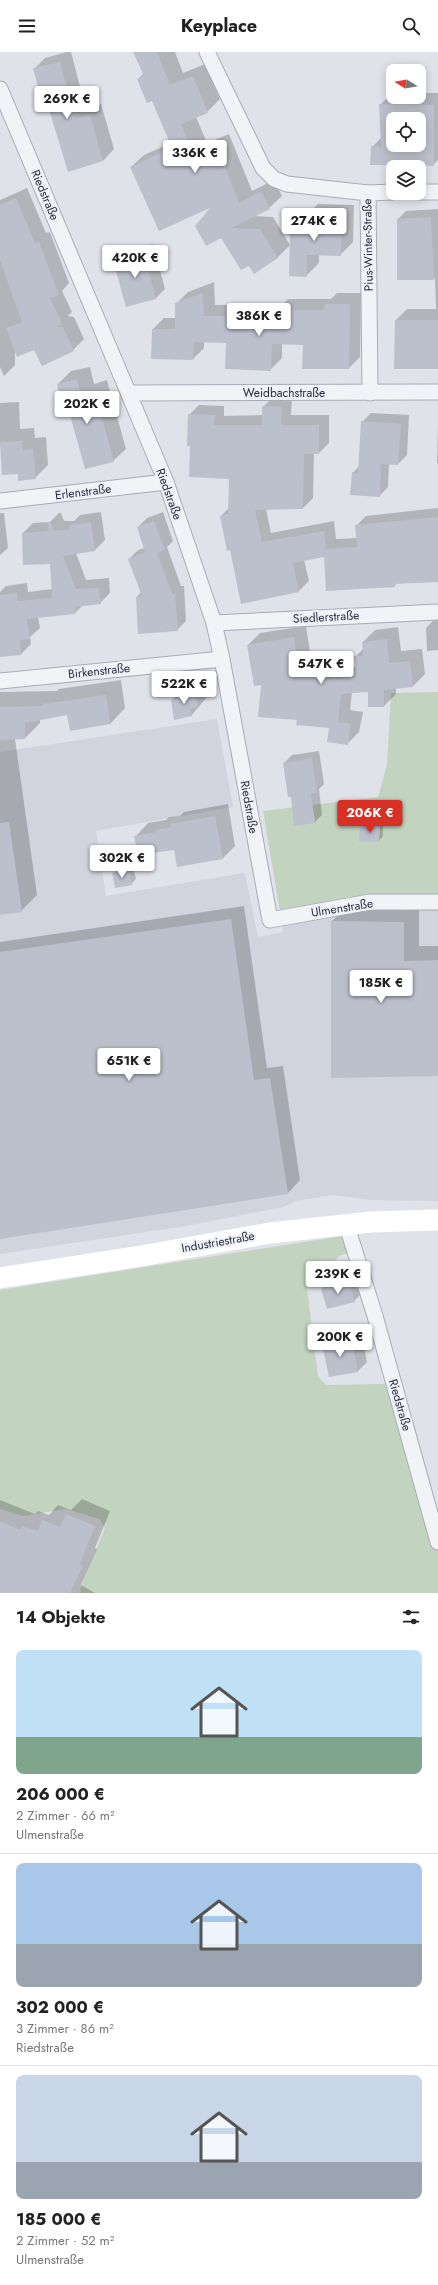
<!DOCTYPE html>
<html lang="de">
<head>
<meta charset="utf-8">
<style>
  :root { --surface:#fff; --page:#f6f6f6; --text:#222; --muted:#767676; --line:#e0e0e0; --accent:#d93025 }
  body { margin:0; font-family:Jost,sans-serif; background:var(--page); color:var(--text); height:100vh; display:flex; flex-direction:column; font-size:15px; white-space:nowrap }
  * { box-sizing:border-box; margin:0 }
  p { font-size:13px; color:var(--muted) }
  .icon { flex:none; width:22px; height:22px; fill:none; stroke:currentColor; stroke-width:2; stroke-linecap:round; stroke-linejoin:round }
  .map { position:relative; height:1541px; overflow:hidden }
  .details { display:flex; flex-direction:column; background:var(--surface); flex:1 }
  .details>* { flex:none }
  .needle { width:26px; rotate:281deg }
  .tools { position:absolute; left:386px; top:12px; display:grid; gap:8px }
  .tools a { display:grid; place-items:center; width:40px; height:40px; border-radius:8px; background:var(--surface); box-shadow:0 2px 10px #0003; font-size:20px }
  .price { position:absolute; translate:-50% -34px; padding:0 9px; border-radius:4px; background:#fff; color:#222; font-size:13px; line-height:26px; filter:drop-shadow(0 1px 2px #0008) }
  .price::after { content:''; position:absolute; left:50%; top:24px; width:12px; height:9px; margin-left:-6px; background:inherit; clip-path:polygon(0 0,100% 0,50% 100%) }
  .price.current { background:var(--accent); color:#fff }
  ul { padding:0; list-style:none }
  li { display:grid; align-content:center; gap:8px; height:212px; padding:0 16px }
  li+li { border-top:1px solid var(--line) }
  li span { display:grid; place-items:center; height:124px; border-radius:8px; color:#555 }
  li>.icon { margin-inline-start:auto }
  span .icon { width:72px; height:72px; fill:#fffc; stroke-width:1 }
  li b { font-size:17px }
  h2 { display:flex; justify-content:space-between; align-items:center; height:48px; padding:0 16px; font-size:17px }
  header { display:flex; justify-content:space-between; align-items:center; height:52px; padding:0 16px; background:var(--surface); font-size:18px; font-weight:700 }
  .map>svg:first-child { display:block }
  .built { fill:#d1d4de }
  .green { fill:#c2d3c0 }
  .shadow { fill:#0003; fill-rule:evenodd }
  .building { fill:#bcc0cc; fill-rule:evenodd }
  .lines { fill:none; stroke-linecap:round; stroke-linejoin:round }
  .street-casing { stroke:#a8acb7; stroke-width:17 }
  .street { stroke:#f2f3f7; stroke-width:15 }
  .secondary { stroke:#fff; stroke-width:21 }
  .labels { text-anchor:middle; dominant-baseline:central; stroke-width:4; stroke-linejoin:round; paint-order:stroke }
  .street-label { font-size:12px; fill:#272d41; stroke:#eff1f6 }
</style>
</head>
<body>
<header><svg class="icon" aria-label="menu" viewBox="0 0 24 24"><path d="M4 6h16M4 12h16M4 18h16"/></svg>Keyplace<svg class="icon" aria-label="search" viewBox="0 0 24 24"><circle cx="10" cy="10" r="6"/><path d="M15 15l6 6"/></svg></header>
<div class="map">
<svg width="438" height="1541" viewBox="0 0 438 1541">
  <rect width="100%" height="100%" fill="#dfe2e9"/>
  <path class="built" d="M217 667 233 755 96 779 106 844 245 821 258 885 283 880 282 871 364 858 438 859V1149L371 1148 332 1143 296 1149 283 1155 186 1174 0 1202V700Z"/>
  <g class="green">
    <path d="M438 640V859L364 858 282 871 263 759 378 745 387 713 391 641Z"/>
    <path d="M342 1184 348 1201 339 1204 307 1237 318 1324 326 1333 388 1332 423 1453 438 1456V1541H81L80 1537 105 1476 99 1467 66 1457 23 1464 0 1457V1238Z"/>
  </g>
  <g class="shadow">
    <path d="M67 0H71L86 57 101 52 114 97 103 109 49 53 34 17 45 6Z"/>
    <path d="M135 0H175L183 21 205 12 220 47 207 60 196 65 207 91 229 82 252 139 274 128 282 144 269 156 253 164 273 165 290 193 277 206 254 220 214 153 131 115 144 103 171 91 153 48 138 27 144 21Z"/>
    <path d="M392 41 393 45H419V41H438V108L433 113 372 95 382 85 380 53ZM393 67H419V93H393Z"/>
    <path d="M27 136 46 181 50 180 69 231 62 239 72 260 68 264 74 265 84 287 73 298 42 313 35 297H15V313L4 324 0 315V148Z"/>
    <path d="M318 152 354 153 353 190 340 203 319 202V211L306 224 291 179Z"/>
    <path d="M438 157V315L396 268 407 257H436L435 226 434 227 398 167 406 159Z"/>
    <path d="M153 192 165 237 156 246 114 209 123 200Z"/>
    <path d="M214 230 215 253H236V262H276V259L288 247H331L337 241H361L360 305 349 316 304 292 282 291V306L270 318 227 290H204V296L193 307 153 277 164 266H176V252L188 240Z"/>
    <path d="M90 315 94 332 107 328 126 397 113 409 69 355 58 332 71 319Z"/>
    <path d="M273 345H292L291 363H329V391L319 401H314L313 446 303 456 266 457 271 481 334 469 336 487 358 486 356 474 366 464 438 456V529L398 530 394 534 325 504 304 508 309 529 299 539 231 497 221 464 229 456 230 426 191 393 189 363 199 353 224 354V364L263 363V355Z"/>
    <path d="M19 350 20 377 34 376 35 386 46 385 48 413 35 426 19 421 0 393V351Z"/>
    <path d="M371 361 409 363 407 403 398 412 389 411 388 435 379 444 353 421 359 414 362 370Z"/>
    <path d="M438 374V411H437Z"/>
    <path d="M101 460 105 488 95 498 76 501 86 528 109 526 110 541 100 551 83 553 75 561 38 565 40 576 30 585 31 592 21 602 0 604V540L6 534 27 531 28 540 52 537 51 511 23 481 33 471 50 470 59 461H61L64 469H74L80 463Z"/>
    <path d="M163 460 173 489 167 495 181 534H184L186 569 177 578 137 545 141 540 129 507 138 498 145 496 138 475 147 466Z"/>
    <path d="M0 461H4L8 496 0 503Z"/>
    <path d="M435 567H438V598L427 599 426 576Z"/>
    <path d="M306 574 311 607H327L329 617 356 615 355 605 364 596 363 590 375 578 398 575 401 599 422 597 425 622 413 634 396 636V642L384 654 369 638 352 640 350 658 363 660 359 680 347 692 330 675 298 667 262 632 248 593 260 581Z"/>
    <path d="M121 628 125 656 110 672 68 662 40 667V671L25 686 15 687 37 843 21 859 0 862V640L57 639 59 637Z"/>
    <path d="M204 630 207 645 191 664 172 648 187 633Z"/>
    <path d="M319 699 324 732 319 737 322 763 314 771 292 744 284 711 292 703Z"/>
    <path d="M228 752 235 794 222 807 175 797 136 784 148 771 166 768 169 765 180 764 184 760Z"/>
    <path d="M365 770H383V784L379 789 361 774Z"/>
    <path d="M133 815 136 827 131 832 113 822 118 817Z"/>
    <path d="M244 854 267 1016 283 1014 300 1128 288 1141 0 1186V890Z"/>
    <path d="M347 854 419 855V894H438V1023L332 869Z"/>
    <path d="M358 1221 363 1240 354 1249 322 1237 331 1228Z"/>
    <path d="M361 1279 367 1310 358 1319 324 1294 332 1285Z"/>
    <path d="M82 1447 110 1459 95 1496 97 1497 81 1533 95 1541H0V1448L35 1462 38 1459 49 1463 58 1453 71 1458Z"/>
  </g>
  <g class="building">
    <path d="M133 0H157L170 33 193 24 208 61 181 72 194 103 217 94 239 151 261 139 270 157 232 176 260 177 278 206 254 222 249 214 241 218 221 186 206 194 195 174 210 156 159 179 130 115 172 96 152 49 147 51 137 27 144 24Z"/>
    <path d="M60 10 75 67 90 63 103 109 68 120 48 54 43 55 33 16Z"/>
    <path d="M379 52 434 53V114L370 113 371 94 381 95ZM393 67H419V93H393Z"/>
    <path d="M16 146 35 191 39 190 59 243 50 246 62 272 56 275H63L74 299 42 314 34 298 17 305 6 276 22 270 0 208V153Z"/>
    <path d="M304 164 342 165 341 204 307 203V225L289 224 290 178 304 179Z"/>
    <path d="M431 165 434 228H397V167Z"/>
    <path d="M144 200 156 247 126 255 113 208Z"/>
    <path d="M203 241 204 264H225V273H267V270H275V258H324L325 252H350L349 317H302L303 293 272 292 271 319 225 317 226 291 194 290 193 308 151 307 152 277H175V251Z"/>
    <path d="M395 268H438V317H394Z"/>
    <path d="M77 327 81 344 95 340 114 410 85 417 68 356 63 358 57 332Z"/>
    <path d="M262 354 282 355 281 373H319V402H304L303 457 255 458 262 490 324 479 326 497 357 495 355 473 438 465V530L395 532V535L326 539 324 505 293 511 299 540 241 552 230 498 227 499 220 464 228 462 229 427 189 425 190 394H187L188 362 215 363 214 373H262Z"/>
    <path d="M361 369 401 372 398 413 381 412 380 445 350 443 352 420 358 421Z"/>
    <path d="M22 389 23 398 33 397 36 427 18 429V422L2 423 0 390Z"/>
    <path d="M154 469 165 498 157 501 172 542H175L178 579 138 582 136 545 142 544 128 507 145 500 137 475Z"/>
    <path d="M51 470 54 479 69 478V473L91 470 95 499 63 504 76 537 99 536 101 552 75 555V562L27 567 30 587 20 588 21 603 0 605V543L17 541 18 549 52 546 50 512 23 513 22 481 48 479V471Z"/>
    <path d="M294 585 299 618 315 619 317 629 356 625 354 604H363L362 590 387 587 389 611 410 609 413 635 384 638V655H368V640L341 642 338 670 351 672 348 693 327 690 329 676 296 673 297 668 258 665 261 633 254 634 247 593Z"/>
    <path d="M195 639 198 655 190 657 192 664 174 668 171 648 178 646 177 642Z"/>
    <path d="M106 643 110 672 70 679 67 663 25 671V687L0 688V655L43 654V652Z"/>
    <path d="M312 706 317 741 311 742 315 771 294 774 291 745H288L283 711Z"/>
    <path d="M215 764 223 807 177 815 174 798 138 803 134 784 156 780 155 778 171 775 170 772Z"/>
    <path d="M9 770 22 860 0 863V771Z"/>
    <path d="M360 773 380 774 379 790 359 789Z"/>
    <path d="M129 819 132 833 115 836 112 821Z"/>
    <path d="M231 867 254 1028 270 1026 288 1142 0 1187V900Z"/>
    <path d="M331 869 404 870V909L438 908V1024L331 1026Z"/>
    <path d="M349 1229 355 1250 327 1257 321 1237Z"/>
    <path d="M352 1288 358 1320 329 1325 322 1293Z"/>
    <path d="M66 1462 95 1474 80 1512 83 1513 70 1541H0V1469L20 1478 22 1474 38 1479 42 1468 60 1475Z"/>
  </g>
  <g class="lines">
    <defs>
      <g id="street">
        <path d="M207 0 263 116 274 127 287 132 368 141 370 341"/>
        <path d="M0 37 166 430 214 571 222 607 270 868 370 850H438"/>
        <path d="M419 140H438"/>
        <path d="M368 141 393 140"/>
        <path d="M129 341 438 340"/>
        <path d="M0 449 166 430"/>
        <path d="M214 571 438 560"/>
        <path d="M0 629 222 607"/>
        <path d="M346 1171 375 1264 438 1490"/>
      </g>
    </defs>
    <use href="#street" class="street-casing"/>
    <use href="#street" class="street"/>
    <path class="secondary" d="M0 1226 147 1203 270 1181 371 1170 438 1168"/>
  </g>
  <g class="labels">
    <g class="street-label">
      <text transform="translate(45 143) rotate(67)">Riedstraße</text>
      <text transform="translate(368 193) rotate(-91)">Pius-Winter-Straße</text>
      <text x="284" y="341">Weidbachstraße</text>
      <text transform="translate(83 440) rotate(-7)">Erlenstraße</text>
      <text transform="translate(169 442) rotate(70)">Riedstraße</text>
      <text transform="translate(326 565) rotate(-3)">Siedlerstraße</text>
      <text transform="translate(99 619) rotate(-6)">Birkenstraße</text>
      <text transform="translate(249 755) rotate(80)">Riedstraße</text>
      <text transform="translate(342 856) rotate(-9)">Ulmenstraße</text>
      <text transform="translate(218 1190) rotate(-10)">Industriestraße</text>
      <text transform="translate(400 1353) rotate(74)">Riedstraße</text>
    </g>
  </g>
</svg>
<div class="tools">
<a><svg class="needle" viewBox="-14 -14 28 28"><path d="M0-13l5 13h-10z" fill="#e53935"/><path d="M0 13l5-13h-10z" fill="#767676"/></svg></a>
<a><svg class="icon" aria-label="locate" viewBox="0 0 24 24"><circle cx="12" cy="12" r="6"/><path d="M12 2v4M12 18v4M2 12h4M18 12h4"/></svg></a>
<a><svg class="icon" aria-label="layers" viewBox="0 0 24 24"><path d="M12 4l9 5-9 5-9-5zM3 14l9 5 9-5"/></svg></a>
</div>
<b class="price" style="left:67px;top:68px">269K €</b>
<b class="price" style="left:195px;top:122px">336K €</b>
<b class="price" style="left:314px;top:190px">274K €</b>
<b class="price" style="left:135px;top:227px">420K €</b>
<b class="price" style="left:259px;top:285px">386K €</b>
<b class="price" style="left:87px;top:373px">202K €</b>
<b class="price" style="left:321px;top:633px">547K €</b>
<b class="price" style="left:184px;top:653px">522K €</b>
<b class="price current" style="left:370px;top:782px">206K €</b>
<b class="price" style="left:122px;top:827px">302K €</b>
<b class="price" style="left:381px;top:952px">185K €</b>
<b class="price" style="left:129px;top:1030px">651K €</b>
<b class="price" style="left:338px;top:1243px">239K €</b>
<b class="price" style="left:340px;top:1306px">200K €</b>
</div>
<section class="details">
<h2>14 Objekte<svg class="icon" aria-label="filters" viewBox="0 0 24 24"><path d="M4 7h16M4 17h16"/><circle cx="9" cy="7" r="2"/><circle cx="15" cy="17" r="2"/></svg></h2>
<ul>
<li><span style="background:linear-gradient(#bfe0f5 70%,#7fa58c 0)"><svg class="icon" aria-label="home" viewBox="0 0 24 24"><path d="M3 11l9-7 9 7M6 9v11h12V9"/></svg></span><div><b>206 000 €</b><p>2 Zimmer · 66 m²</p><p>Ulmenstraße</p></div></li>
<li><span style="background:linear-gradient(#a9c7e8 65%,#9aa5b1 0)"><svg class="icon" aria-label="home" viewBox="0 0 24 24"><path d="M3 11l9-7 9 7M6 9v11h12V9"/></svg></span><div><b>302 000 €</b><p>3 Zimmer · 86 m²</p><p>Riedstraße</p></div></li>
<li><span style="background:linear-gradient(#c9d6e8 70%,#9aa5b1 0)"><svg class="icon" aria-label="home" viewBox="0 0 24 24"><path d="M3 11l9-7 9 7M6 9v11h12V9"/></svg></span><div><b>185 000 €</b><p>2 Zimmer · 52 m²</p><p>Ulmenstraße</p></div></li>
</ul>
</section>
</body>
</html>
